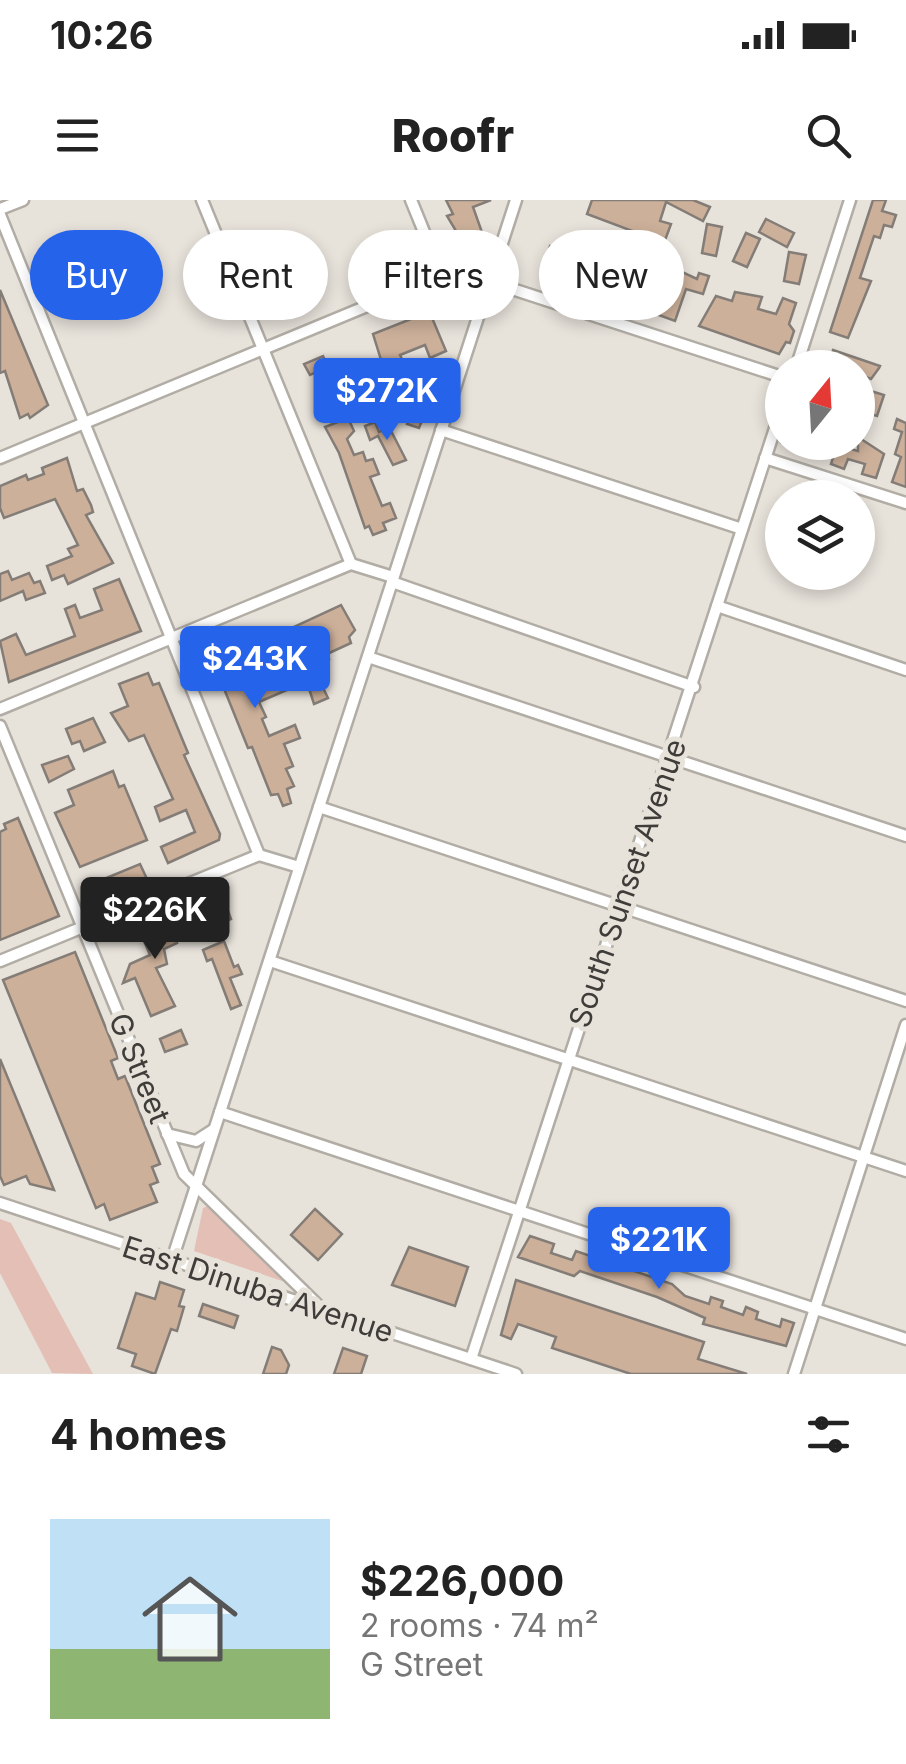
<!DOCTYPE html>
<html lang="en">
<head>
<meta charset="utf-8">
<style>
  :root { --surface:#fff; --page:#f6f6f6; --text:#222; --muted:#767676; --accent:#2563eb }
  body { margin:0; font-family:Inter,sans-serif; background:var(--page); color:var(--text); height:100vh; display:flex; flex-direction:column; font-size:38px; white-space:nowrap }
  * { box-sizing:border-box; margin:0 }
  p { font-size:32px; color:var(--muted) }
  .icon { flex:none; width:55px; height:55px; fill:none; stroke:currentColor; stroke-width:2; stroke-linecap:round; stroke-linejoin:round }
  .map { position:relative; height:1174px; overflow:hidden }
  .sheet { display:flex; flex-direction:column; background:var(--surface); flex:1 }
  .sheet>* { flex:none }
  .banner { position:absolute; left:30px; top:30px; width:848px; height:90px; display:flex; gap:20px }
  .needle { width:65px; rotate:18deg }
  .tools { position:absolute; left:765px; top:150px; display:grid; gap:20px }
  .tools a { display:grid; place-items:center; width:110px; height:110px; border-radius:50%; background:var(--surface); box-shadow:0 5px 15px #0003; font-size:50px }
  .price { position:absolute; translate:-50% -85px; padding:0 22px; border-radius:10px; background:var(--accent); color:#fff; font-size:32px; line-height:65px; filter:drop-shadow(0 2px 5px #0008) }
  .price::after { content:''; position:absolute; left:50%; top:60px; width:30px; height:22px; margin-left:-15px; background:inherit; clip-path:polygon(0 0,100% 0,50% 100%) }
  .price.on { background:#222; color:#fff }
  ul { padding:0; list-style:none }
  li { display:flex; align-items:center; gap:30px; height:250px; padding:0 50px }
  li span { display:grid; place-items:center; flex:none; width:280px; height:200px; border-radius:0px; color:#555 }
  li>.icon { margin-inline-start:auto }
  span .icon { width:120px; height:120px; fill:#fffc; stroke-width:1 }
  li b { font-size:42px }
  h2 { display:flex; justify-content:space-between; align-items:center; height:120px; padding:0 50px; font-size:42px }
  .chip { padding:0 35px; border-radius:45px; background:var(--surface); box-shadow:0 5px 15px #0003; font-size:35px; line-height:90px }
  .chip.on { background:var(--accent); color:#fff }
  .status { display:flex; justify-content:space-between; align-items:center; height:70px; padding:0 50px; background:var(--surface); direction:ltr }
  .status svg { height:28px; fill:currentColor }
  header { display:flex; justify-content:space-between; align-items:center; height:130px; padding:0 50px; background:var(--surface); font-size:45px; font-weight:800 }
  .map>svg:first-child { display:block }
  .green { fill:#e4bfb5 }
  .building { fill:#ccb09a; stroke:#847d77; stroke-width:2.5 }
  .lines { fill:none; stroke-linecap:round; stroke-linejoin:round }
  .minor-casing { stroke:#b1ada5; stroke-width:15 }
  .minor { stroke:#fff; stroke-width:10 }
  .labels { text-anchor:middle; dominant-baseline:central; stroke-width:10; stroke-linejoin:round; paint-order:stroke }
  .street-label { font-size:30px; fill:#3f3d39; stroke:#e7e2da }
</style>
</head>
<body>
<div class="status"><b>10:26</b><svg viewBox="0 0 49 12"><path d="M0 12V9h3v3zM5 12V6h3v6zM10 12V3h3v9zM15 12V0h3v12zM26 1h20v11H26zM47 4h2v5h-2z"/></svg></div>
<header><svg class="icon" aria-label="menu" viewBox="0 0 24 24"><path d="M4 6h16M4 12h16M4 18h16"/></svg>Roofr<svg class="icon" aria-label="search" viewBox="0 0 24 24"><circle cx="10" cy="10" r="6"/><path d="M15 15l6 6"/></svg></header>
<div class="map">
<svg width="906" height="1174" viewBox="0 0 906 1174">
  <rect width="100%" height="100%" fill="#e7e2da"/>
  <g class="green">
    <path d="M208 1006 285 1079V1082L194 1051 203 1008Z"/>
    <path d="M0 1019 11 1023 93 1174 52 1173 0 1073Z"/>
  </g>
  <g class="building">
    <path d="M446 0H491L473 7 484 38 465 46 447 16 453 14Z"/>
    <path d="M592 0H693L710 7 703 21 666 2 660 21 671 24 664 43 587 14Z"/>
    <path d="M873 0H886L882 11 896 15 892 27 884 25 880 38 874 36 860 78 871 81 848 138 830 132Z"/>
    <path d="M766 19 794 33 787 47 759 32Z"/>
    <path d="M707 24 722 27 716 56 702 53Z"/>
    <path d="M746 33 760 39 747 67 733 61Z"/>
    <path d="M550 46 576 55 574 62 638 79 644 60 651 63 652 58 697 79 699 73 709 76 703 94 686 89 675 121 554 77 558 64 545 60Z"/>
    <path d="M789 52 806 55 799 84 784 81Z"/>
    <path d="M0 90 48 205 30 218 28 214 20 218 5 171 0 173Z"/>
    <path d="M735 92 762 97 758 109 776 114 783 98 796 103 789 124 794 131 790 143 786 142 779 154 699 126 716 96 732 101Z"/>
    <path d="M426 113H430L446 151 430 158 425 145 400 155 407 170 396 175 402 191 392 195 373 134Z"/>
    <path d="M833 150 880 166 879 168 871 179 858 174V168L829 165Z"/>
    <path d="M323 156 328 167 310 175 304 164Z"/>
    <path d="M418 190 432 195 419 228 407 224Z"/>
    <path d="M871 191 884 195 877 216 864 212Z"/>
    <path d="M348 218 354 231 347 239 354 255 363 252 366 261 373 259 379 274 370 277 382 306 390 303 396 318 383 323 386 330 373 335 369 326 365 328 339 253 325 227Z"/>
    <path d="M897 219 906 223V287L892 282 901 257 895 254 902 232 894 229Z"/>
    <path d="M375 222 379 232 389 227 406 260 393 265 378 236 370 240 365 226Z"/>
    <path d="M858 237 884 254 876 278 862 274 865 264 848 259 844 269 831 264 837 245 858 251Z"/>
    <path d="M780 242H814L810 254Z"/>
    <path d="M67 258 77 291 83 289 91 305 93 312 86 315 113 363 68 384 64 375 52 380 47 366 72 356 68 349 78 345 55 299 4 318 0 308V286L26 275 28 280 44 274 42 268Z"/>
    <path d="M8 371 12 380 29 373 34 383 40 381 45 393 26 400 23 391 0 401V374Z"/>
    <path d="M119 379 141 431 9 482 0 441 16 434 26 455 75 436 65 409 75 405 80 418 102 410 94 389Z"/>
    <path d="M341 405 355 430 349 437 351 443 327 454 329 459 320 462 311 438 292 446 285 431Z"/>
    <path d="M265 429 270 442 244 453 259 491 285 480 289 489 259 502 266 517 262 519 269 536 295 525 300 538 284 544 293 566 286 569 294 586 287 589 291 603 283 606 278 594 271 595 252 547 248 548 208 449Z"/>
    <path d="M314 469 328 498 314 504 304 473Z"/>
    <path d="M148 473 153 485 159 483 188 553 184 555 220 634 219 640 168 663 161 647 195 632 186 610 160 621 155 607 173 599 144 535 129 541 111 513 128 506 119 484Z"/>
    <path d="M93 518 105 542 84 551 80 541 72 544 66 529Z"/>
    <path d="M68 556 74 569 49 582 42 565Z"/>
    <path d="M113 571 119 587 124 585 147 640 80 667 55 613 74 605 68 590Z"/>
    <path d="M18 618 59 716 0 740V632L6 629 4 624Z"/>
    <path d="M140 664 147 679 94 702 87 686Z"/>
    <path d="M224 700 231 719 199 732 192 715 195 710Z"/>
    <path d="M176 710 182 723 171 728 177 743 164 749 167 764 156 768 175 806 151 816 135 778 123 783 130 764 150 755 138 727Z"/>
    <path d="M224 741 234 767 238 765 242 774 230 778 241 805 231 809 212 759 207 761 203 750Z"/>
    <path d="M75 752 118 858 111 861 118 879 125 876 160 964 152 967 158 982 150 985 157 1002 110 1020 104 1004 96 1008 3 780Z"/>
    <path d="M181 830 187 844 165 852 160 839Z"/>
    <path d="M0 859 54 990 30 984 26 976 4 985 0 976Z"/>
    <path d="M315 1009 342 1034 318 1060 291 1035Z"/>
    <path d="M530 1036 554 1044 551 1053 572 1060 576 1051 672 1084 685 1096 709 1104 711 1097 723 1101 721 1107 743 1115 746 1107 758 1112 756 1119 780 1127 782 1119 794 1123 786 1146 703 1124 705 1118 657 1097 580 1071 574 1076 518 1057Z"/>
    <path d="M409 1047 468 1067 455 1106 392 1085Z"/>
    <path d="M516 1080 704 1142 698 1159 747 1174H631L552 1148 556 1137 518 1124 511 1139 501 1135Z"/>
    <path d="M160 1082 184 1090 179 1106 184 1107 177 1131 171 1129 155 1174 132 1166 136 1154 118 1148 136 1093 155 1099Z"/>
    <path d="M203 1104 238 1116 234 1128 199 1116Z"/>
    <path d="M272 1147 281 1150 289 1165 286 1174H263Z"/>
    <path d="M343 1148 367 1156 361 1174H334Z"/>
  </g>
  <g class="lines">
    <defs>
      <g id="minor">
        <path d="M202 0 351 364"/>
        <path d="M411 0 442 76"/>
        <path d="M0 9 23 0"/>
        <path d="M0 15 259 655"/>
        <path d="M796 168 850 0"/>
        <path d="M441 230 742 329"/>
        <path d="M0 258 454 70 782 177"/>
        <path d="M765 258 906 303"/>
        <path d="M392 382 694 487"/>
        <path d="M717 406 906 470"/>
        <path d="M368 457 906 636"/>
        <path d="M0 509 351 364 393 377"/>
        <path d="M0 526 184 974 323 1110"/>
        <path d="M319 607 906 801"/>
        <path d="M0 761 259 655 299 667"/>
        <path d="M270 761 906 971"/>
        <path d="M220 912 906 1139"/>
        <path d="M167 934 196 941 213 930"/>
        <path d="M0 1003 516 1174"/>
        <path d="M172 1060 516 0"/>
        <path d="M471 1159 782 207"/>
        <path d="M794 1174 906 825"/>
      </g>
    </defs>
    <use href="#minor" class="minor-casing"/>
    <use href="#minor" class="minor"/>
  </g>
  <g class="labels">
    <g class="street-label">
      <text transform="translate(627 683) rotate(-71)">South Sunset Avenue</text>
      <text transform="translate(140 868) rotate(68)">G Street</text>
      <text transform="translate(258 1089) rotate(18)">East Dinuba Avenue</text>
    </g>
  </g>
</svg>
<div class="tools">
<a><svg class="needle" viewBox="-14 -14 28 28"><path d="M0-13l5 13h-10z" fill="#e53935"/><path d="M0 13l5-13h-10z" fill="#767676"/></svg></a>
<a><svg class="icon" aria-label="layers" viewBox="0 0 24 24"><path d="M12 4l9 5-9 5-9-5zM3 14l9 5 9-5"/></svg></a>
</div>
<b class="price" style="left:387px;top:243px">$272K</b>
<b class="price" style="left:255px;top:511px">$243K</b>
<b class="price on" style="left:155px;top:762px">$226K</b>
<b class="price" style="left:659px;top:1092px">$221K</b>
<div class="banner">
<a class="chip on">Buy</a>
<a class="chip">Rent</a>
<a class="chip">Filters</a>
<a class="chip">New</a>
</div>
</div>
<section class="sheet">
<h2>4 homes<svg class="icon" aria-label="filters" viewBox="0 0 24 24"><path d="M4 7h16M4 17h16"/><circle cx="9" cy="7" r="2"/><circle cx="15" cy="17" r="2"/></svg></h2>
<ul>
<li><span style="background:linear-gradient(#bfe0f5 65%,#8fb573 0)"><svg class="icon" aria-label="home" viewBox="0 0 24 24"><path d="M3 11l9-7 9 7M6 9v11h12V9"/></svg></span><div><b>$226,000</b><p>2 rooms · 74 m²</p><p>G Street</p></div></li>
</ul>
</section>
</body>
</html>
